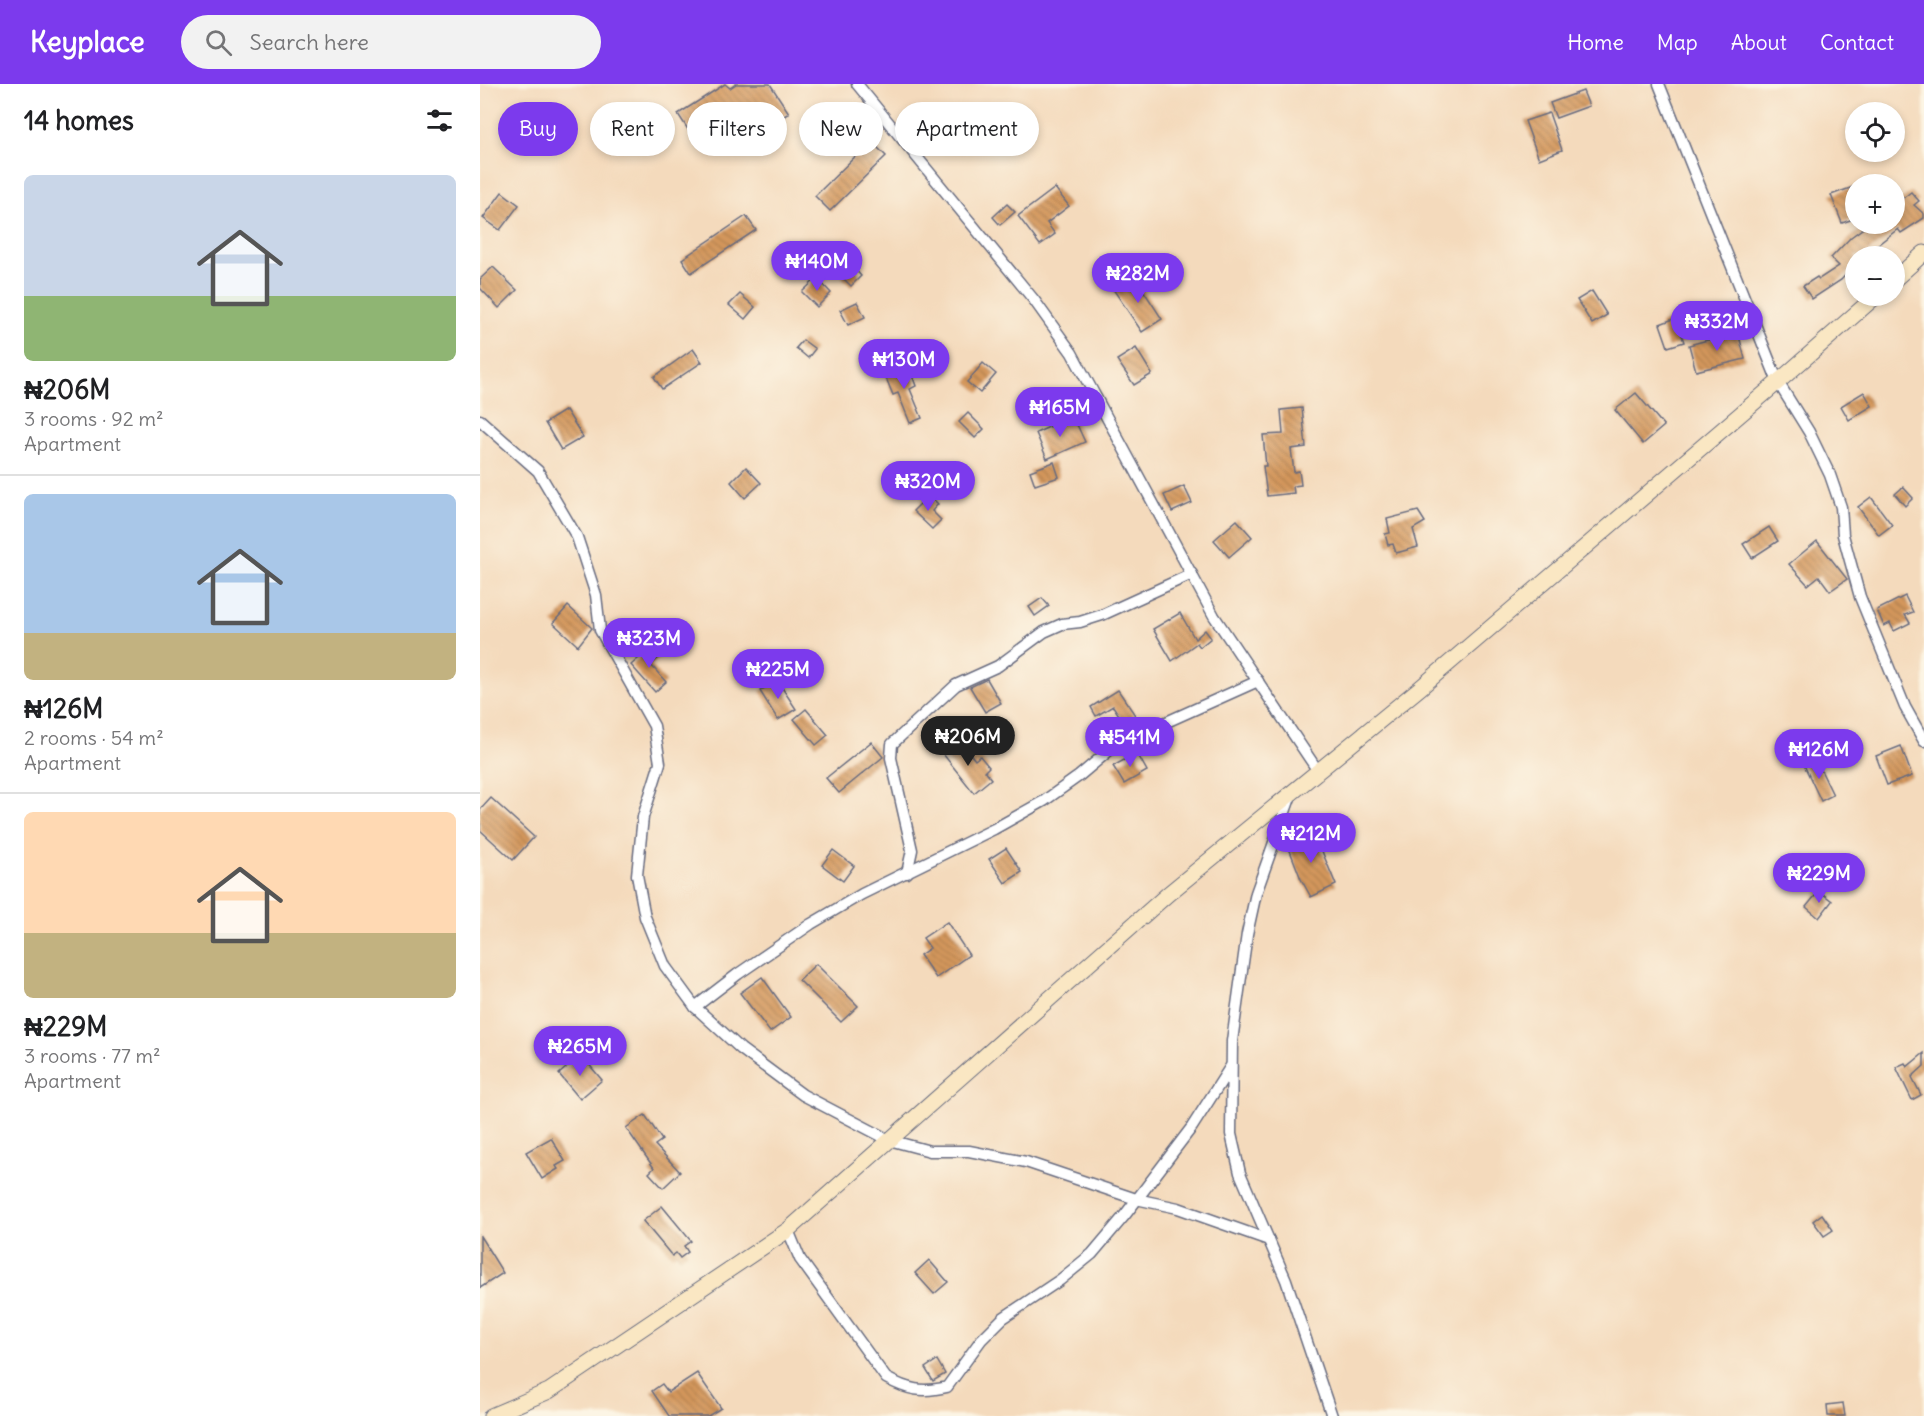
<!DOCTYPE html>
<html lang="en">
<head>
<meta charset="utf-8">
<style>
  :root { --surface:#fff; --page:#f2f2f2; --text:#202124; --muted:#757577; --line:#e0e0e0; --accent:#7c3aed }
  body { margin:0; font-family:Delius,sans-serif; background:var(--page); color:var(--text); height:100vh; display:flex; flex-direction:column; font-size:22px; white-space:nowrap }
  * { box-sizing:border-box; margin:0 }
  p { font-size:20px; color:var(--muted) }
  .icon { flex:none; width:33px; height:33px; fill:none; stroke:currentColor; stroke-width:2; stroke-linecap:round; stroke-linejoin:round }
  .map { position:relative; flex:1; overflow:hidden }
  .panel { display:flex; flex-direction:column; background:var(--surface); width:480px }
  .panel>* { flex:none }
  .banner { position:absolute; left:18px; top:18px; width:570px; height:54px; display:flex; gap:12px }
  .controls { position:absolute; left:1365px; top:18px; display:grid; gap:12px }
  .controls a { display:grid; place-items:center; width:60px; height:60px; border-radius:50%; background:var(--surface); box-shadow:0 3px 9px #0003; font-size:30px }
  .price { position:absolute; translate:-50% -51px; padding:0 14px; border-radius:21px; background:var(--accent); color:#fff; font-size:20px; line-height:39px; filter:drop-shadow(0 2px 3px #0008) }
  .price::after { content:''; position:absolute; left:50%; top:36px; width:18px; height:14px; margin-left:-9px; background:inherit; clip-path:polygon(0 0,100% 0,50% 100%) }
  .price.on { background:#222; color:#fff }
  ul { padding:0; list-style:none }
  li { display:grid; align-content:center; gap:12px; height:318px; padding:0 24px }
  li+li { border-top:2px solid var(--line) }
  li span { display:grid; place-items:center; height:186px; border-radius:9px; color:#555 }
  li>.icon { margin-inline-start:auto }
  span .icon { width:108px; height:108px; fill:#fffc; stroke-width:1 }
  li b { font-size:26px }
  h2 { display:flex; justify-content:space-between; align-items:center; height:72px; padding:0 24px; font-size:26px }
  .chip { padding:0 21px; border-radius:27px; background:var(--surface); box-shadow:0 3px 9px #0003; font-size:21px; line-height:54px }
  .chip.on { background:var(--accent); color:#fff }
  header { display:flex; align-items:center; gap:36px; box-sizing:border-box; height:84px; padding:0 30px; background:var(--accent); color:#fff }
  header strong { font-size:28px }
  nav { display:flex; gap:33px; margin-inline-start:auto; font-size:21px }
  .search { width:420px; height:54px; background:var(--page); display:flex; align-items:center; gap:15px; box-sizing:border-box; padding:0 21px; border-radius:33px; color:var(--muted); font-size:22px }
  main { display:flex; flex:1; min-height:0 }
  .map>svg:first-child { display:block }
  .building { fill:url(#building-back-hatch) }
  .lines { fill:none; stroke-linecap:round; stroke-linejoin:round }
  .minor-casing { stroke:#676b7f; stroke-width:13 }
  .secondary-casing { stroke:#676b7f; stroke-width:17 }
  .minor { stroke:#fff; stroke-width:10 }
  .secondary { stroke:#fae7c3; stroke-width:15 }
</style>
</head>
<body>
<header>
<strong>Keyplace</strong>
<div class="search"><svg class="icon" aria-label="search" viewBox="0 0 24 24"><circle cx="10" cy="10" r="6"/><path d="M15 15l6 6"/></svg>Search here</div>
<nav><a>Home</a><a>Map</a><a>About</a><a>Contact</a></nav>
</header>
<main>
<section class="panel">
<h2>14 homes<svg class="icon" aria-label="filters" viewBox="0 0 24 24"><path d="M4 7h16M4 17h16"/><circle cx="9" cy="7" r="2"/><circle cx="15" cy="17" r="2"/></svg></h2>
<ul>
<li><span style="background:linear-gradient(#c9d6e8 65%,#8fb573 0)"><svg class="icon" aria-label="home" viewBox="0 0 24 24"><path d="M3 11l9-7 9 7M6 9v11h12V9"/></svg></span><div><b>₦206M</b><p>3 rooms · 92 m²</p><p>Apartment</p></div></li>
<li><span style="background:linear-gradient(#a9c7e8 75%,#c2b280 0)"><svg class="icon" aria-label="home" viewBox="0 0 24 24"><path d="M3 11l9-7 9 7M6 9v11h12V9"/></svg></span><div><b>₦126M</b><p>2 rooms · 54 m²</p><p>Apartment</p></div></li>
<li><span style="background:linear-gradient(#ffd9b3 65%,#c2b280 0)"><svg class="icon" aria-label="home" viewBox="0 0 24 24"><path d="M3 11l9-7 9 7M6 9v11h12V9"/></svg></span><div><b>₦229M</b><p>3 rooms · 77 m²</p><p>Apartment</p></div></li>
</ul>
</section>
<div class="map">
<svg width="1444" height="1332" viewBox="0 0 1444 1332">
  <defs>
    <pattern id="building-back-hatch" width="6" height="6" patternUnits="userSpaceOnUse" patternTransform="scale(1.5)"><rect width="6" height="6" fill="#d4975b"/><path d="M-1 5l2 2M0 0l6 6M5-1l2 2" fill="none" stroke="#ab7c4e"/></pattern>
  </defs>
  <rect width="100%" height="100%" fill="#fcf5e5"/>
  <filter id="ink" filterUnits="userSpaceOnUse"><feTurbulence type="fractalNoise" baseFrequency=".0167" numOctaves="2"/><feDisplacementMap in="SourceGraphic" scale="12" xChannelSelector="R" yChannelSelector="G"/><feConvolveMatrix kernelMatrix="1 2 1 2 8 2 1 2 1" color-interpolation-filters="sRGB"/></filter>
  <filter id="wash" filterUnits="userSpaceOnUse"><feTurbulence type="fractalNoise" baseFrequency=".008" numOctaves="4" result="noise"/><feDisplacementMap in="SourceGraphic" scale="24" xChannelSelector="R" yChannelSelector="G"/><feGaussianBlur stdDeviation="1.35" result="paint"/><feColorMatrix in="noise" values="0 0 0 0 0 0 0 0 0 0 0 0 0 0 0 0 0 1.4 0 .05"/><feComposite in="paint" operator="in"/></filter>
  <g filter="url(#wash)">
    <rect width="100%" height="100%" fill="#f4dabc"/>
    <g id="blocks">
      <g class="building">
        <path d="M245 0 250 4 256 0H290L309 29 284 45 271 27 218 61 198 30Z"/>
        <path d="M1103 7 1109 22 1076 34 1070 19Z"/>
        <path d="M529 27 544 53 521 66 506 39Z"/>
        <path d="M1069 29 1082 66 1059 75 1045 37Z"/>
        <path d="M391 57 406 72 350 127 335 112Z"/>
        <path d="M1373 103 1376 111V134L1362 139 1351 111Z"/>
        <path d="M575 104 589 122 567 139 575 150 560 161 538 132Z"/>
        <path d="M22 108 39 121 20 146 3 134Z"/>
        <path d="M1431 108 1439 117 1434 121 1444 130V134L1421 149 1418 145 1383 172H1376V180L1361 196 1332 215 1323 202 1337 193 1339 195 1359 182 1351 174 1371 153 1389 140H1414V121Z"/>
        <path d="M527 120 535 128 520 141 513 133Z"/>
        <path d="M266 132 276 146 211 189 202 175Z"/>
        <path d="M13 183 37 206 19 224 0 204V195Z"/>
        <path d="M373 183 381 192 371 202 362 193Z"/>
        <path d="M654 192 682 235 662 248 633 205Z"/>
        <path d="M337 194 351 209 337 223 322 208Z"/>
        <path d="M1112 207 1127 231 1112 240 1097 216Z"/>
        <path d="M260 210 275 223 265 235 249 221Z"/>
        <path d="M377 218 385 233 368 241 360 226Z"/>
        <path d="M1196 234 1204 258 1188 263 1180 240Z"/>
        <path d="M1258 248 1265 275 1216 287 1209 261Z"/>
        <path d="M323 256 335 265 328 274 316 264Z"/>
        <path d="M656 264 672 290 654 301 637 276Z"/>
        <path d="M213 265 222 278 182 305 174 293Z"/>
        <path d="M503 279 516 290 500 309 487 298Z"/>
        <path d="M428 280 436 302 430 305 442 334 430 339 418 309 413 311 404 289Z"/>
        <path d="M1384 308 1392 322 1369 336 1361 322Z"/>
        <path d="M1156 309 1184 342 1163 360 1135 326Z"/>
        <path d="M822 324 826 363 811 365 814 388 819 387 821 401 813 402 814 409 787 412 783 382H786L783 351 803 350 801 326Z"/>
        <path d="M86 326 103 353 81 366 65 339Z"/>
        <path d="M488 329 504 345 495 354 479 338Z"/>
        <path d="M593 332 605 358 567 375 556 349Z"/>
        <path d="M574 378 579 393 555 401 550 387Z"/>
        <path d="M266 383 281 399 265 414 251 398Z"/>
        <path d="M704 402 712 419 692 428 684 411Z"/>
        <path d="M1423 403 1433 414 1425 422 1415 410Z"/>
        <path d="M449 411 458 420 452 427 461 436 452 445 433 427Z"/>
        <path d="M1391 413 1412 441 1399 451 1378 423Z"/>
        <path d="M938 427 945 438 933 445 938 463 916 469 913 460 908 461 905 450 910 449 907 435Z"/>
        <path d="M757 436 772 453 749 473 734 456Z"/>
        <path d="M1289 443 1298 457 1272 474 1263 460Z"/>
        <path d="M1337 457 1367 495 1350 507 1339 492 1328 501 1309 480Z"/>
        <path d="M1425 512 1433 528 1425 531 1430 539 1414 547 1410 539 1404 542 1397 526Z"/>
        <path d="M562 514 569 522 555 532 549 523Z"/>
        <path d="M88 522 112 544 98 562 73 539Z"/>
        <path d="M700 529 715 555 725 546 731 554 720 563 717 559 692 577 673 545Z"/>
        <path d="M173 562 181 572 171 581 186 598 175 608 151 581Z"/>
        <path d="M507 595 521 619 505 628 490 603Z"/>
        <path d="M297 596 316 625 298 636 280 607Z"/>
        <path d="M638 606 655 631 644 639 633 622 616 632 611 623Z"/>
        <path d="M326 625 348 651 336 661 314 635Z"/>
        <path d="M480 657 495 676 500 672 509 683 505 687 511 695 494 709 463 670Z"/>
        <path d="M391 658 403 673 359 709 346 694Z"/>
        <path d="M1421 662 1432 692 1407 701 1396 672Z"/>
        <path d="M657 669 667 687 644 700 633 682Z"/>
        <path d="M1336 676 1353 711 1341 717 1324 681Z"/>
        <path d="M11 714 54 753 33 776 0 746V726Z"/>
        <path d="M834 748 856 801 831 813 821 795 807 759Z"/>
        <path d="M526 764 542 788 525 799 509 775Z"/>
        <path d="M353 766 374 782 363 797 342 781Z"/>
        <path d="M1339 807 1352 817 1339 834 1326 823Z"/>
        <path d="M467 838 489 871 456 894 440 871 450 864 443 854Z"/>
        <path d="M336 880 378 922 361 938 319 896Z"/>
        <path d="M282 893 311 933 290 948 260 909Z"/>
        <path d="M1444 969V982L1432 993 1441 1011 1432 1016 1416 983 1425 979 1427 983Z"/>
        <path d="M101 971 122 996 100 1015 79 990Z"/>
        <path d="M165 1031 182 1056 175 1061 200 1088 183 1104 169 1089 174 1084 146 1044Z"/>
        <path d="M71 1054 85 1077 76 1082 78 1085 62 1095 46 1068Z"/>
        <path d="M182 1122 211 1157 204 1162 208 1168 200 1174 196 1169 192 1172 163 1137Z"/>
        <path d="M1342 1130 1353 1146 1344 1152 1333 1137Z"/>
        <path d="M0 1152 23 1189 0 1204Z"/>
        <path d="M449 1176 468 1198 454 1210 435 1189Z"/>
        <path d="M457 1276 465 1290 453 1297 445 1284Z"/>
        <path d="M217 1289 241 1324 228 1332H189L172 1307 182 1300 188 1308Z"/>
        <path d="M1363 1319 1365 1332H1348L1347 1321Z"/>
      </g>
    </g>
  </g>
  <g filter="url(#ink)">
    <use href="#blocks" fill-opacity="0" stroke="#676b7f" stroke-width="1.5"/>
    <g class="lines">
      <defs>
        <g id="minor">
          <path d="M377 0 554 216 592 269 734 532 838 687"/>
          <path d="M1179 0 1298 298 1329 348 1350 391 1361 423 1363 451 1380 513 1425 623 1444 657"/>
          <path d="M0 336 58 387 97 453 116 511 120 546 174 642 180 679 163 733 157 791 165 833 185 882 215 923 261 965 323 1011 409 1056 450 1067H489L546 1078 656 1115 698 1124 789 1156"/>
          <path d="M811 711 776 809 767 850 752 957 751 1050 760 1089 806 1196 852 1332"/>
          <path d="M427 789 432 766 411 674 412 660 476 601 518 582 564 548 582 540 600 538 622 531 712 490"/>
          <path d="M215 923 258 890 331 840 382 810 514 745 564 717 599 692 631 665 673 644 778 597"/>
          <path d="M308 1146 320 1175 406 1294C428 1306 442 1309 467 1303L501 1256 523 1234 580 1196 612 1170 645 1131 712 1043 751 982"/>
        </g>
        <g id="secondary">
          <path d="M1414 196 1444 169"/>
          <path d="M11 1332 69 1307 308 1146 688 810 940 604 1298 298 1396 212"/>
        </g>
      </defs>
      <use href="#minor" class="minor-casing"/>
      <use href="#secondary" class="secondary-casing"/>
      <use href="#minor" class="minor"/>
      <use href="#secondary" class="secondary"/>
    </g>
  </g>
</svg>
<div class="controls">
<a><svg class="icon" aria-label="locate" viewBox="0 0 24 24"><circle cx="12" cy="12" r="6"/><path d="M12 2v4M12 18v4M2 12h4M18 12h4"/></svg></a>
<a>+</a>
<a>−</a>
</div>
<b class="price" style="left:337px;top:208px">₦140M</b>
<b class="price" style="left:658px;top:220px">₦282M</b>
<b class="price" style="left:1237px;top:268px">₦332M</b>
<b class="price" style="left:424px;top:306px">₦130M</b>
<b class="price" style="left:580px;top:354px">₦165M</b>
<b class="price" style="left:448px;top:428px">₦320M</b>
<b class="price" style="left:169px;top:585px">₦323M</b>
<b class="price" style="left:298px;top:616px">₦225M</b>
<b class="price on" style="left:488px;top:683px">₦206M</b>
<b class="price" style="left:650px;top:684px">₦541M</b>
<b class="price" style="left:1339px;top:696px">₦126M</b>
<b class="price" style="left:831px;top:780px">₦212M</b>
<b class="price" style="left:1339px;top:820px">₦229M</b>
<b class="price" style="left:100px;top:993px">₦265M</b>
<div class="banner">
<a class="chip on">Buy</a>
<a class="chip">Rent</a>
<a class="chip">Filters</a>
<a class="chip">New</a>
<a class="chip">Apartment</a>
</div>
</div>
</main>
</body>
</html>
